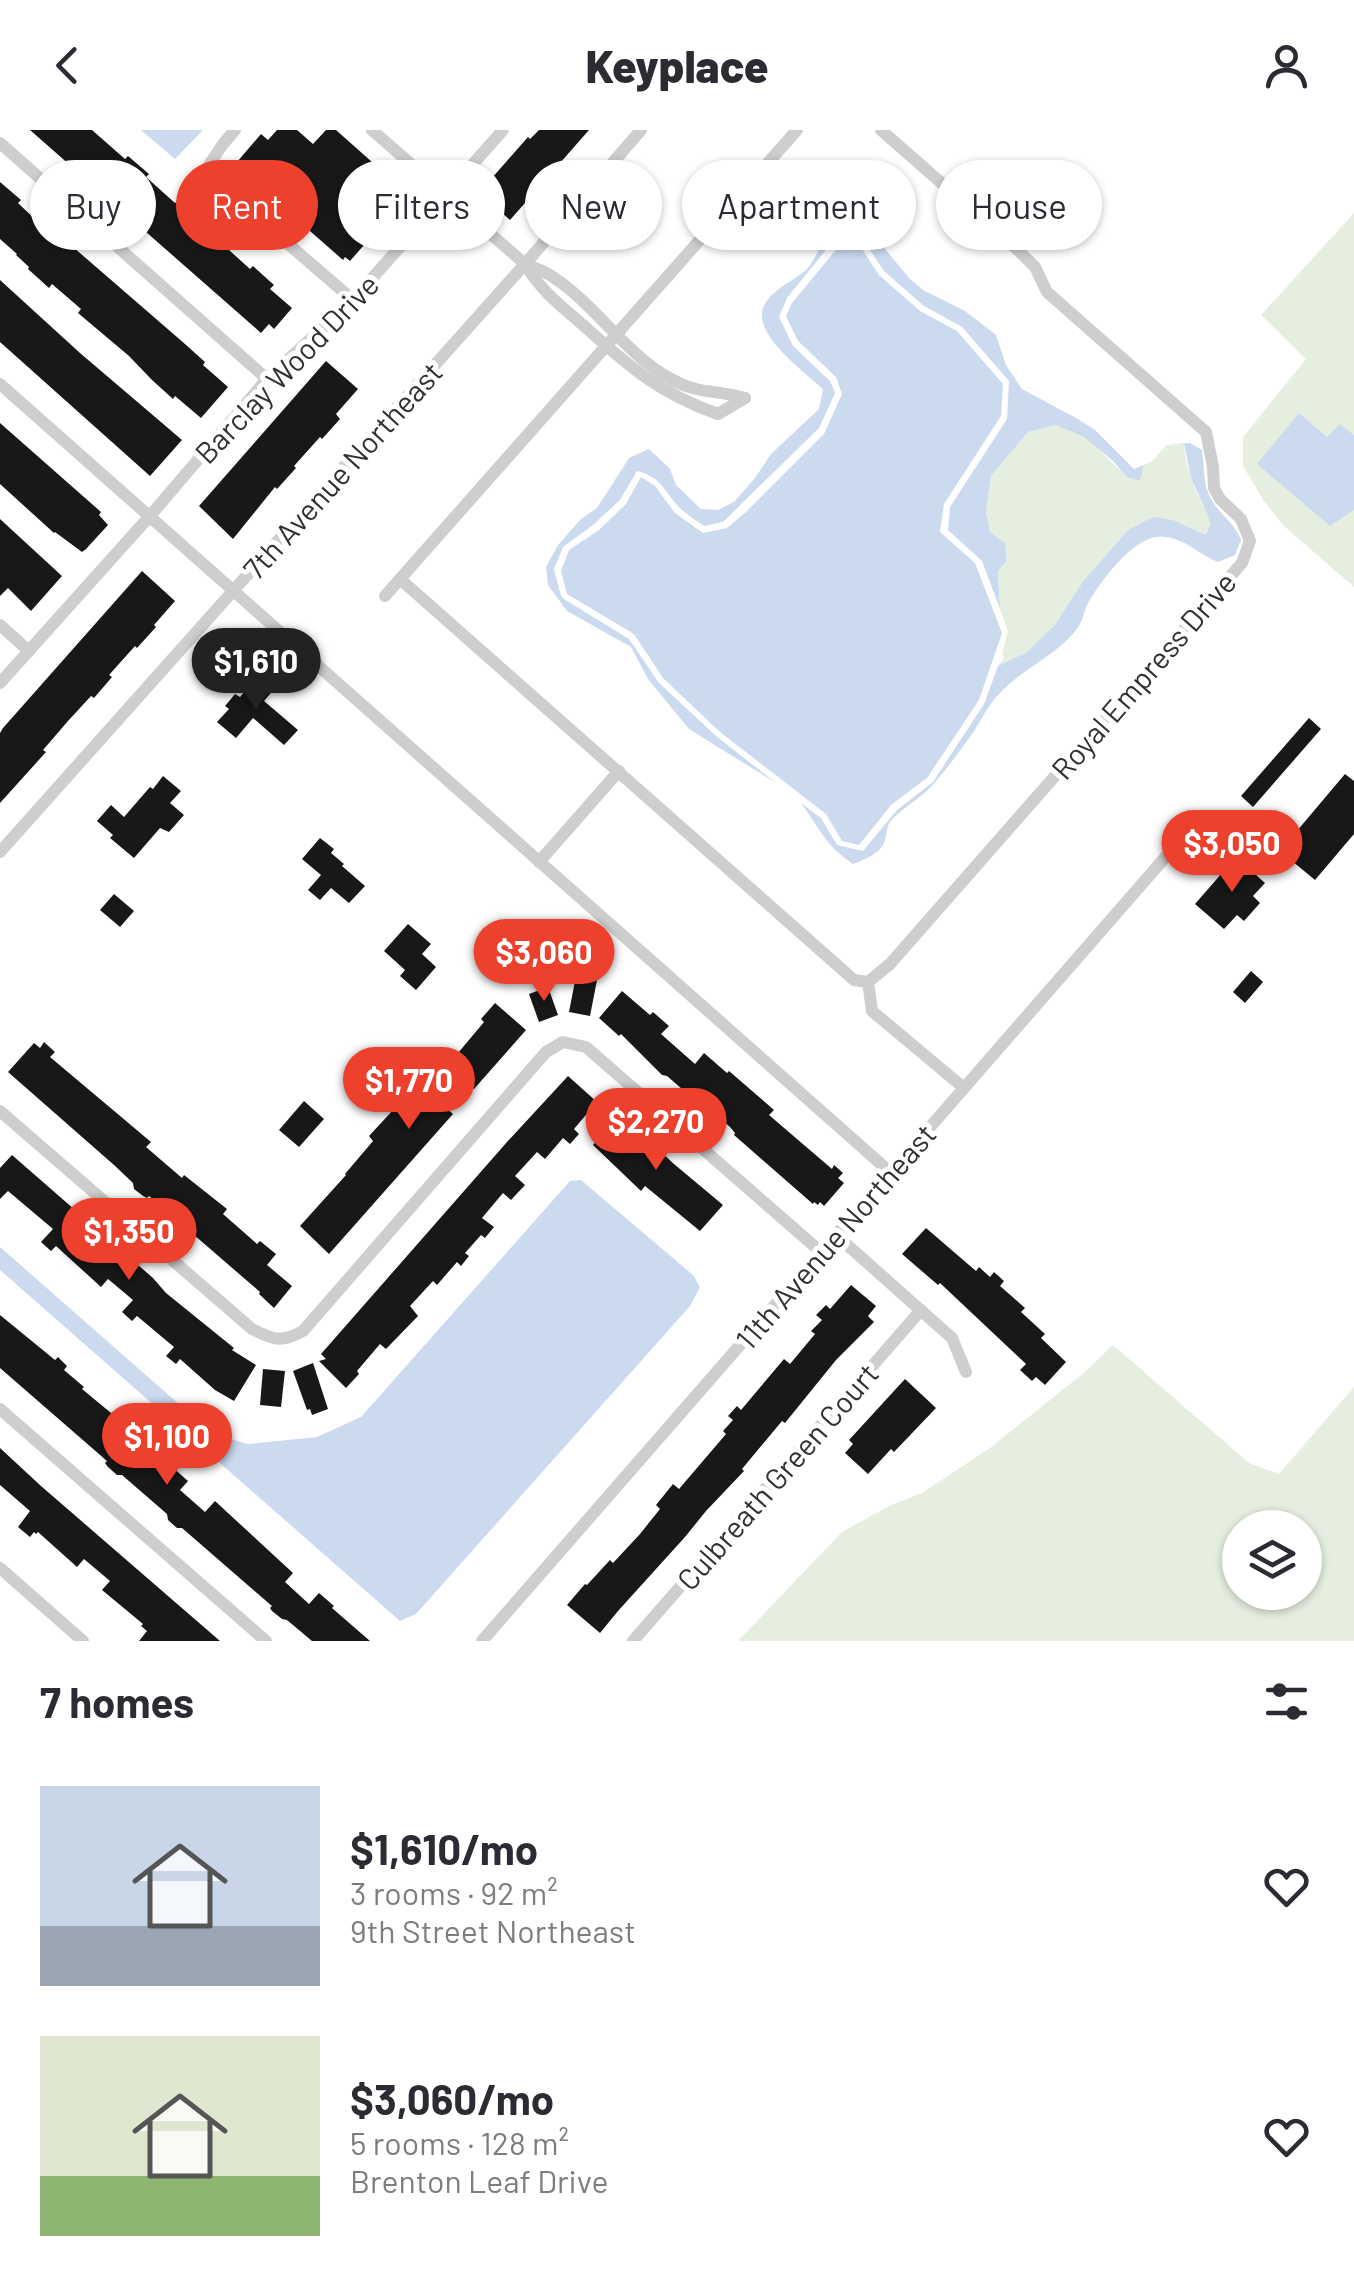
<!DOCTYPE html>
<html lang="en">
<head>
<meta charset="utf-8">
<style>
  :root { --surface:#fff; --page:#f7f7f7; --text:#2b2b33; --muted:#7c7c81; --accent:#ee412d }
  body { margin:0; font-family:Barlow,sans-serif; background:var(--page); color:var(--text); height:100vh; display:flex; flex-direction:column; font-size:38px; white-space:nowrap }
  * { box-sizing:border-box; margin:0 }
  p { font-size:32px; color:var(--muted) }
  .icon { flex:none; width:55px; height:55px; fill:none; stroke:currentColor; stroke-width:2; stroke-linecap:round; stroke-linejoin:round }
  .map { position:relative; height:1511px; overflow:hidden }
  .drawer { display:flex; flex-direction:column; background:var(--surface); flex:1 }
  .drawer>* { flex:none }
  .banner { position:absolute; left:30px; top:30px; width:1295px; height:90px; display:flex; gap:20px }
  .tools { position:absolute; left:1222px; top:1380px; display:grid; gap:20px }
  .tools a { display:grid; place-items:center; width:100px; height:100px; border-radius:50%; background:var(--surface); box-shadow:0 2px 8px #0004; font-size:50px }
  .price { position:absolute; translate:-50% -85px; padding:0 22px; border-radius:35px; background:var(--accent); color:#fff; font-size:32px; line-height:65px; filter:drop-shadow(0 2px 5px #0008) }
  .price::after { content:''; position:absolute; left:50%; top:60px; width:30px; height:22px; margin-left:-15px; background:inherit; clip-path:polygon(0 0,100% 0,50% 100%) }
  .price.on { background:#222; color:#fff }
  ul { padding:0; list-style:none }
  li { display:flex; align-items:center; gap:30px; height:250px; padding:0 40px }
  li span { display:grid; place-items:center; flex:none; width:280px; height:200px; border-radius:0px; color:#555 }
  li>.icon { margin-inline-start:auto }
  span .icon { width:120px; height:120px; fill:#fffc; stroke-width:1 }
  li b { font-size:42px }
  h2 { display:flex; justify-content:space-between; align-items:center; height:120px; padding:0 40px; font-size:42px }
  .tag { padding:0 35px; border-radius:45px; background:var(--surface); box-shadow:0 2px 8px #0004; font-size:35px; line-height:90px }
  .tag.on { background:var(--accent); color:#fff }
  header { display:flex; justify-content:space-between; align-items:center; height:130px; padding:0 40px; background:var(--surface); font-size:45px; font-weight:800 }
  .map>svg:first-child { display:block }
  .green { fill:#e5eedf; fill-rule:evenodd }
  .water { fill:#cbdaef }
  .building { fill:#181818 }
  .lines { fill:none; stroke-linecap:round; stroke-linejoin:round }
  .minor { stroke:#cecece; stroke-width:12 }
  .labels { text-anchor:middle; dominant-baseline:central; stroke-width:10; stroke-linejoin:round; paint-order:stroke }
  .street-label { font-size:30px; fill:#313131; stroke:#fff }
</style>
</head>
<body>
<header><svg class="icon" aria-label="back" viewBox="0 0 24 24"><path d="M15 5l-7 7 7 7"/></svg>Keyplace<svg class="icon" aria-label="person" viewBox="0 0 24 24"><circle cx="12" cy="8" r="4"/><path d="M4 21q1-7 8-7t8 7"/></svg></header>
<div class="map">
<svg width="1354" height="1511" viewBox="0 0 1354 1511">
  <rect width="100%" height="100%" fill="#fff"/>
  <g class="green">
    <path d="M1354 83V305L1340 294 1329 396 1354 380V457L1284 396 1264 371 1243 336V307L1306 229 1261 185Z"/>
    <path d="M1056 295C1067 299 1078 303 1087 309 1105 322 1119 346 1140 350L1144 335 1152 331 1167 315 1184 313C1185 340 1199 370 1212 393L1206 405 1173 390 1128 400 1084 450 1056 495 1027 522 998 536 1004 528 1002 524 1008 501 1000 479 998 441 1007 430 1005 413 990 402 986 382 991 346 1028 302Z"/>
    <path d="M1113 1215 1249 1333 1279 1344 1354 1257V1511H738L842 1402 889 1376 922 1363 990 1318 1085 1242ZM1240 1398H1305V1462H1240Z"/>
  </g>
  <g class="water">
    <path d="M141 0H203L175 29Z"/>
    <path d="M866 95 879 105 885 119 910 149 923 160 965 181 996 205 1006 235 1022 259 1076 288 1095 300 1134 339 1144 335 1140 351 1127 347 1113 331 1084 307 1056 295 1028 302 991 346 986 382 990 402 1005 413 1007 430 998 441 1000 479 982 431 948 400 950 377 1007 289 1009 251 962 197 924 176 884 141 864 111 846 103 838 105 787 168 779 187 793 216 830 251 835 263 819 298 723 392 704 396C697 391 689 386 682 380 665 364 663 347 637 341L620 370 593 395 563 417 554 439 561 466 564 469 629 509 659 553 716 606 776 653 689 599 648 549 631 517 567 481 548 455 546 437 558 415 581 389 597 378 629 328 649 319 670 339 676 355 701 379 718 380 734 372 755 348 771 324 819 279 823 259C805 242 748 202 765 174 774 158 794 151 807 139 813 132 815 127 819 119 830 101 847 100 866 95Z"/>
    <path d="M844 110 860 116 879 145 920 181 957 201 1003 254 1001 286 944 374 940 402 975 433 1002 503 979 570 927 648 891 675 859 715 842 711 826 684 720 602 663 548 634 504 567 464 561 441 569 420 599 400 626 374 641 347 655 356 675 383 703 403 727 398 746 382 824 304 842 264 836 247 798 211 786 186 792 173Z"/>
    <path d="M1299 283 1327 307 1340 294 1354 305V380L1330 396 1257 334Z"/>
    <path d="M1184 313H1190L1202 320C1204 333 1203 349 1208 362 1214 381 1234 391 1241 410L1235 425 1218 432C1196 423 1181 404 1156 407 1131 410 1099 453 1087 475 1084 482 1083 489 1079 496 1058 526 1022 538 998 565 988 576 981 590 973 603 961 619 949 636 936 651 923 668 902 677 890 692 886 698 887 706 884 713 878 725 865 729 853 734 826 716 819 698 801 673L821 688 837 715 863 721 897 680 933 652 984 574 998 536 1027 522 1055 495 1084 450 1128 400 1153 387 1173 390 1206 405 1211 393 1191 348Z"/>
    <path d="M581 1050 693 1145 700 1157 690 1176 416 1484 400 1491 0 1140V1117L213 1304 248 1314 317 1307 361 1287 570 1051Z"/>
  </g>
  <g class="building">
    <path d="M30 0H92L125 29 128 26 149 44 146 47 175 73 178 70 199 89 197 91 250 139 253 136 274 155 270 159 292 178 274 199 269 194 261 203Z"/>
    <path d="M277 0H297L313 14 326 0H336L417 72 394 98 386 90 350 131 345 127 343 130 302 94 304 91 283 72 280 75 240 40 242 37 237 32 261 4 268 10Z"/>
    <path d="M539 0H589L510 90 482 65 486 61 483 58 528 7 530 9Z"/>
    <path d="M0 52 21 70 18 73 40 94 43 91 185 214 205 232 203 235 228 257 201 288 175 266 173 269 152 250 129 226 78 183 81 179 52 154 49 158 28 139 29 137 16 125 17 124 0 109Z"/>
    <path d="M0 150 80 223 182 310 150 346 0 212Z"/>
    <path d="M326 231 358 259 336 284 340 289 322 309 320 307 294 336 296 338 277 359 275 357 233 409 199 376Z"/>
    <path d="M0 293 101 382 99 385 108 395 86 419 82 422 55 402 54 403 0 354Z"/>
    <path d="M0 389 62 446 31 481 8 458 0 466Z"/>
    <path d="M142 441 175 471 154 495 156 497 137 518 135 516 109 545 112 547 94 568 91 566 68 591 43 620 46 622 0 673V603L3 598Z"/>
    <path d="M259 545 275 558 264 571 298 600 284 615 253 588 236 608 217 592 229 579 225 576 235 564 240 567Z"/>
    <path d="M1309 588 1321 599 1253 677 1241 666Z"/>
    <path d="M1345 644 1354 651V704L1315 750 1280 721Z"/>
    <path d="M163 646 181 661 170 673 184 685 169 702 160 698 134 728 110 708 113 705 97 691 111 675 124 687 150 657 153 659Z"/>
    <path d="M320 708 334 719 331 723 344 734 342 736 365 756 349 773 331 758 320 770 308 760 321 745 302 729Z"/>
    <path d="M1236 727 1265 753 1253 766 1260 773 1244 791 1237 785 1224 799 1195 774Z"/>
    <path d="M114 764 134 781 120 797 100 780Z"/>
    <path d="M408 794 431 814 422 824 436 837 416 860 400 846 405 840 384 821Z"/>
    <path d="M1251 841 1263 852 1245 873 1233 862Z"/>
    <path d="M576 846 597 850 590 886 569 882Z"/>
    <path d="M548 857 558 885 539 892 529 864Z"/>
    <path d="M622 861 650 885 653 882 669 896 661 904 695 934 704 923 727 943 729 941 774 980 769 985 832 1039 834 1035 843 1043 838 1048 844 1053 824 1076 820 1072 818 1075 814 1072 813 1074 734 1005 735 1003 730 997 713 982 711 984 667 946 662 945 621 904 619 906 599 888Z"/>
    <path d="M495 873 526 900 474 959 467 953 445 977 453 984 329 1124 300 1096 346 1045 345 1044 373 1011 369 1006 394 979 400 983 408 974 412 978 484 892 481 889Z"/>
    <path d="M44 912 55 922 50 927 151 1012 146 1017 182 1048 184 1045 227 1079 223 1084 257 1114 260 1111 276 1124 267 1135 292 1156 274 1178 259 1164 260 1162 149 1066 147 1068 143 1066 134 1059 133 1053 114 1035 8 942 34 913 40 918Z"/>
    <path d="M568 946 597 972 574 999 579 1004 570 1014 563 1008 545 1029 537 1022 515 1046 525 1055 511 1070 503 1063 482 1088 494 1097 485 1108 481 1105 465 1123 469 1126 461 1136 457 1132 437 1155 433 1151 410 1176 418 1186 386 1219 380 1214 357 1241 359 1244 346 1258 319 1231 326 1229 321 1224 507 1012Z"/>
    <path d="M304 971 324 989 299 1017 279 1000Z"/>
    <path d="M620 984 674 1034 723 1075 700 1101 645 1056 641 1061 593 1015Z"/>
    <path d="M12 1025 153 1148 166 1163 234 1218 232 1220 256 1235 234 1271 215 1260 180 1229 176 1234 166 1226 174 1217 137 1186 132 1191 122 1182 133 1170 108 1149 101 1157 56 1116 51 1121 41 1112 53 1099 8 1061 0 1069V1038Z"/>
    <path d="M926 1098 976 1141 979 1137 990 1147 994 1142 1004 1151 1000 1156 1025 1178 1021 1182 1045 1204 1041 1208 1066 1232 1045 1255 1036 1247 1032 1251 1020 1240 1026 1234 940 1153 938 1155 902 1124Z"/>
    <path d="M851 1155 876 1176 868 1186 874 1192 836 1230 785 1293 782 1291 742 1339 744 1341 706 1381 685 1407 618 1481 600 1503 567 1475 585 1454 587 1455 610 1430 613 1433 640 1404 660 1379 656 1375 673 1354 679 1359 726 1304 723 1301 733 1290 728 1286 737 1276 741 1280 784 1229 790 1234 815 1204 811 1201 822 1190 816 1185 826 1175 830 1179Z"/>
    <path d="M0 1185 55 1230 58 1227 67 1236 64 1240 84 1257 82 1259 128 1297 119 1306 144 1328 152 1319 188 1351 180 1360 205 1382 215 1371 293 1443 285 1452 309 1474 319 1463 334 1476 332 1478 370 1511H312L287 1490 282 1489 272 1481 270 1478 272 1476 182 1398H177L168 1390 167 1384 122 1345H117L108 1337 105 1333 107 1331 0 1238Z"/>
    <path d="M313 1233 328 1279 312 1285 310 1279 307 1280 293 1241Z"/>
    <path d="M263 1239 285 1241 281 1277 260 1275Z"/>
    <path d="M905 1249 936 1278 894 1322 891 1319 868 1344 845 1323 853 1314 849 1310Z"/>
    <path d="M0 1318 41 1356 220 1511H139L147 1501 141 1496 143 1494 102 1460 110 1451 84 1429 77 1437 38 1402 36 1404 34 1402 30 1407 18 1397 30 1381 0 1355Z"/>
  </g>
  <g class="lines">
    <g class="minor">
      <path d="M235 0 223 14 209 35 213 49 353 170"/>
      <path d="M372 0 525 134C541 161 560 175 583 195 627 235 660 264 718 284L745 268"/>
      <path d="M0 13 267 249"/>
      <path d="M525 134C534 138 545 141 553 147 596 175 625 224 671 249 697 264 717 260 745 268"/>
      <path d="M0 254 890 1042"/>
      <path d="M400 449 854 850 868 852 890 834 1242 433 1250 411 1241 389 1220 369 1214 358 1213 337 1206 302 1047 162 1035 137 1019 121 881 0"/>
      <path d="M385 466 797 0"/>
      <path d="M0 495 29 521"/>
      <path d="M0 553 149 387 267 249 353 170 503 0"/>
      <path d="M0 722 525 134 641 0"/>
      <path d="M539 732 619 641"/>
      <path d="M868 852 872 881 964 958"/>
      <path d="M0 981 252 1199C274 1210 281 1213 303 1201L546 922 563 912 586 917 821 1122"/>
      <path d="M836 1105 952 1208 966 1242"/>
      <path d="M0 1279 266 1511"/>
      <path d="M0 1438 83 1511"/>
      <path d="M482 1511 1189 700"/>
      <path d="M633 1511 921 1180"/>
    </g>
  </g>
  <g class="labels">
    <g class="street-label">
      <text transform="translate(286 238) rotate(-46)">Barclay Wood Drive</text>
      <text transform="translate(342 340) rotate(-48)">7th Avenue Northeast</text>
      <text transform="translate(1143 545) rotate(-49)">Royal Empress Drive</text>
      <text transform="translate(835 1106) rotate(-49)">11th Avenue Northeast</text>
      <text transform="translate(777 1346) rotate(-49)">Culbreath Green Court</text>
    </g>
  </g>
</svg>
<div class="tools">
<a><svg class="icon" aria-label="layers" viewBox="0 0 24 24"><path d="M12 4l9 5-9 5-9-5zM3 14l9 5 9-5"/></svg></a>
</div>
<b class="price on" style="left:256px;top:583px">$1,610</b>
<b class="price" style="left:1232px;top:765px">$3,050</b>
<b class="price" style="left:544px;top:874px">$3,060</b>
<b class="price" style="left:409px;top:1002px">$1,770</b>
<b class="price" style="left:656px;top:1043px">$2,270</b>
<b class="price" style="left:129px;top:1153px">$1,350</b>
<b class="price" style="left:167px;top:1358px">$1,100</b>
<div class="banner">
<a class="tag">Buy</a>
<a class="tag on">Rent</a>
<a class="tag">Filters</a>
<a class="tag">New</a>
<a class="tag">Apartment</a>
<a class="tag">House</a>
</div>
</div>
<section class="drawer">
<h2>7 homes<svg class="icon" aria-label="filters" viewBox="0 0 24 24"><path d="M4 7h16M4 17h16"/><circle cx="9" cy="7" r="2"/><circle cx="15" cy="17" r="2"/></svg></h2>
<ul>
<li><span style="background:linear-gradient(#c9d6e8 70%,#9aa5b1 0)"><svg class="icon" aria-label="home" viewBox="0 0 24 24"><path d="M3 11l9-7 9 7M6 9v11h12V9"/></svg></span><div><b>$1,610/mo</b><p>3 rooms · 92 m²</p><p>9th Street Northeast</p></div><svg class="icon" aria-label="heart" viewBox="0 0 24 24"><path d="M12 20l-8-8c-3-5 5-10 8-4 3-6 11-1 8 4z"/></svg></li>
<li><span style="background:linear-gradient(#dfe7d0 70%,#8fb573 0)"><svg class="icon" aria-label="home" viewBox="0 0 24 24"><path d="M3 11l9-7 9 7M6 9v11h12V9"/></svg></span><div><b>$3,060/mo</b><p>5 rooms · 128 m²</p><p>Brenton Leaf Drive</p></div><svg class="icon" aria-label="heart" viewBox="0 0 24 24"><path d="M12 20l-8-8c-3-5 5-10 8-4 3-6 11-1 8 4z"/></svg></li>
</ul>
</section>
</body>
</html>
